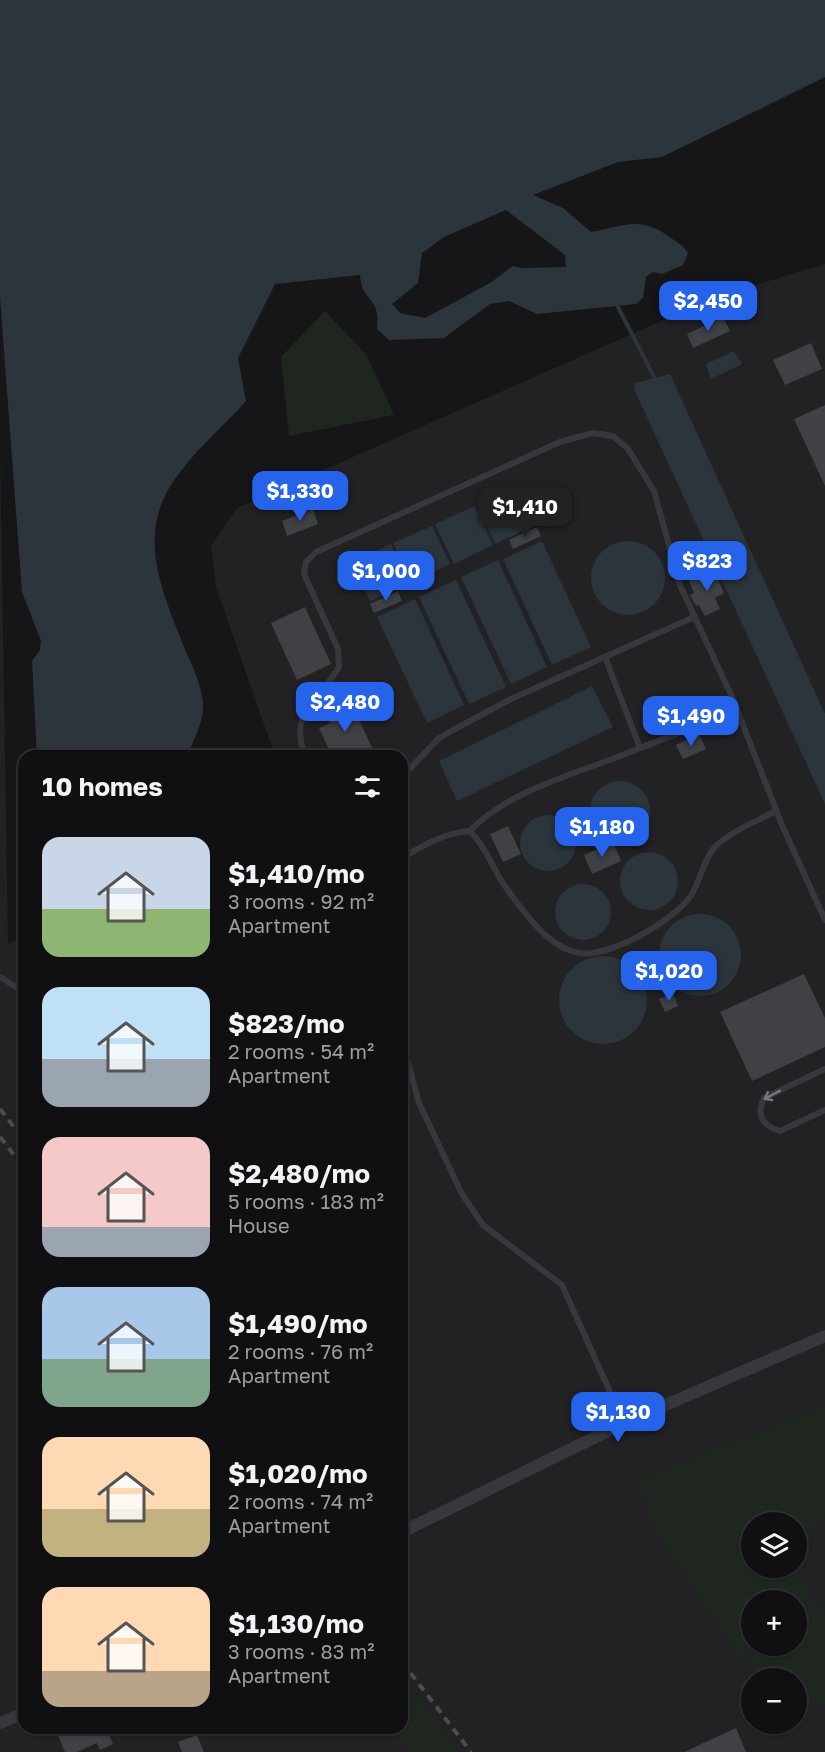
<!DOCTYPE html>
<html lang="en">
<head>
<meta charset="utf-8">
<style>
  :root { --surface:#101012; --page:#1e1e20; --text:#f1f3f6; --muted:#9c9d9f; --line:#303032; --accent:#2563eb }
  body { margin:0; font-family:"Golos Text",sans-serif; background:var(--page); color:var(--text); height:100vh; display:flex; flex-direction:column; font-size:22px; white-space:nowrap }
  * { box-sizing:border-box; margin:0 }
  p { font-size:20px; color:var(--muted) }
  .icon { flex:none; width:33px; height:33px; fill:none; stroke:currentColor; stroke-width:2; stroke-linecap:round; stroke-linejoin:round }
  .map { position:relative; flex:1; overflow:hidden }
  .sheet { position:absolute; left:18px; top:750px; width:390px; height:984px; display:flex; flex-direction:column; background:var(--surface); border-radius:18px; box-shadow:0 2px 4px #0004,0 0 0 2px var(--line) }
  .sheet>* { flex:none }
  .controls { position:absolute; left:741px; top:1512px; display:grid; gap:12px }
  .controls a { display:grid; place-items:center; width:66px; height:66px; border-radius:50%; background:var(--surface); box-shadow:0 2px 4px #0004,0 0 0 2px var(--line); font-size:30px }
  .price { position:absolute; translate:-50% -51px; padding:0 14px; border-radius:12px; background:var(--accent); color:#fff; font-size:20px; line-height:39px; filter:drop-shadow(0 2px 3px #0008) }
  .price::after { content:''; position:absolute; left:50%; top:36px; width:18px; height:14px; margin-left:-9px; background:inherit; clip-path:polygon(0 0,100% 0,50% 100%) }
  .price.active { background:#222; color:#fff }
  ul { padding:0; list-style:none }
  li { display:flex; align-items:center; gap:18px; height:150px; padding:0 24px }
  li span { display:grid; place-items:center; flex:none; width:168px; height:120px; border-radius:18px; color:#555 }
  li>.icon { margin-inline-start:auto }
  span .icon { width:72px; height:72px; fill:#fffc; stroke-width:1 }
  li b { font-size:26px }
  h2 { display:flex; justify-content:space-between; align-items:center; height:72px; padding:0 24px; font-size:26px }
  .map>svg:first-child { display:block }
  .built { fill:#222225; fill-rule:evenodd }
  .green { fill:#1e261f; fill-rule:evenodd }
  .water { fill:#2c353c; fill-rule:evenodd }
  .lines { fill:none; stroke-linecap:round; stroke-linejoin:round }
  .stream { stroke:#2c353c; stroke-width:4 }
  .building { fill:#404145 }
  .lane { stroke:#37383d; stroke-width:6 }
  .street { stroke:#37383d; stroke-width:12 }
  .rail { stroke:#4a4c52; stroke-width:4; stroke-dasharray:8 6; stroke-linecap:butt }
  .oneway { stroke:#757881 }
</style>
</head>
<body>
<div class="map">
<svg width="825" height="1752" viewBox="0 0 825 1752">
  <rect width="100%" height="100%" fill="#161618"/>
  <path class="built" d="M825 264V1752H0V444L8 944 24 937V1728H402V756H275L216 587 211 546 237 508 716 297ZM752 1522H796V1568H752ZM752 1600H796V1646H752ZM752 1678H796V1724H752Z"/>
  <g class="green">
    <path d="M325 311 366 354 394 415 289 436 281 357Z"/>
    <path d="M825 1406V1515L797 1551 796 1522H752V1568H793L825 1615V1704L803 1707 797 1701 796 1678H769L736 1651 656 1532 636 1479ZM752 1600H796V1646H752Z"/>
    <path d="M402 1674 458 1752H410L392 1728H402Z"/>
  </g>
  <g class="water">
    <path d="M0 0H825V77L662 157 618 162 533 195 563 208 591 232C626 226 640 215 671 238 678 243 683 245 688 253L683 265 662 274 653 272 646 277 643 298 636 304 537 314 509 301 490 304 444 338 389 340 377 329C381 295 362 304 360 275L275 284 238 358 246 401C223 427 194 451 175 479 134 536 164 594 186 652 193 667 202 687 203 704 204 721 193 741 187 756H37L32 661 40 650 41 641 22 592 0 297ZM506 210 565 255 566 267 522 268 513 266 490 283 425 318 400 313 392 304 418 283 422 253 444 237Z"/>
    <path d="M734 351 742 364 711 379 706 364Z"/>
    <path d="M670 374 825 714V804L634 389 635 383Z"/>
    <path d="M515 487 534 526 495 544 477 505Z"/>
    <path d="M475 506 493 545 454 564 435 524Z"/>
    <path d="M432 526 450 564 411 582 393 543Z"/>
    <circle cx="628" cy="578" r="37"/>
    <path d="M542 541 591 647 552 665 503 559Z"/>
    <path d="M391 544 409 584 370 601 352 562Z"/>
    <path d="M498 560 547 667 511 684 461 577Z"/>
    <path d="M456 580 506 687 469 704 419 597Z"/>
    <path d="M415 599 464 705 427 723 377 617Z"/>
    <path d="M592 686 613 727 457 801 439 761Z"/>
    <circle cx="620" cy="811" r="30"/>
    <circle cx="548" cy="843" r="28"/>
    <circle cx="649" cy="881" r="29"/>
    <circle cx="583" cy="912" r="28"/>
    <circle cx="700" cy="955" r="41"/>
    <circle cx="603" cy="1000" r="44"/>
  </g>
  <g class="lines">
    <path class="stream" d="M618 307 654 377"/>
  </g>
  <g class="building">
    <path d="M723 317 730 331 693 348 687 334Z"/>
    <path d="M811 343 822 369 785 385 773 360Z"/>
    <path d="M825 405V486L794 419Z"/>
    <path d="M313 509 318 524 287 536 282 521Z"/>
    <path d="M537 527 541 536 513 549 509 540Z"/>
    <path d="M714 570 724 593 715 598 720 609 705 616 699 605 696 606 690 595 694 593 689 581Z"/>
    <path d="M398 591 402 601 374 613 370 604Z"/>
    <path d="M305 607 331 664 297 680 271 623Z"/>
    <path d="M335 697 344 716 355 711 376 756H332L319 728 330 723 321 704Z"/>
    <path d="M699 734 706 749 683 759 676 745Z"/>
    <path d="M508 826 521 854 503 862 490 834Z"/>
    <path d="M613 842 621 861 592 874 584 855Z"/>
    <path d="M804 974 825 1018V1047L752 1081 720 1012Z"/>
    <path d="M673 993 678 1006 665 1012 659 999Z"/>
    <path d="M55 1728H106L113 1744 100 1750 97 1743 77 1752H65Z"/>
    <path d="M736 1728 746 1752H684Z"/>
    <path d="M197 1735 204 1752H182L178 1742Z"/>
  </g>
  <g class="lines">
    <g class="lane">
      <path d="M605 657 640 748"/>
      <path d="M305 756C288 710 319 701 339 667L338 649 304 574 306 562 316 552 560 442 593 433 613 436 628 449 654 491 680 585 732 697 782 825 825 920"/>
      <path d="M402 777 439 738 453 730 511 699 694 617"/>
      <path d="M470 831C505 794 564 777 612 759 654 743 696 726 737 710"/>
      <path d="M402 858C424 845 443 833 470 831 483 845 490 860 499 877 511 896 528 918 544 934 554 943 566 951 579 953 609 958 673 921 690 897 700 883 702 862 714 848 730 831 756 822 776 811"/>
      <path d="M0 977 24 992"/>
      <path d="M402 1041 419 1103 462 1194 483 1225 562 1285 624 1423"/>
      <path d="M825 1069 764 1098C756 1115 762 1126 780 1131L825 1110"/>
    </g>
    <g class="street">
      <path d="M402 1532 624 1423 825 1336"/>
      <path d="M0 1723 24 1713"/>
    </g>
    <g class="rail">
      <path d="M0 1109 24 1140"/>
      <path d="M0 1137 24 1168"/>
      <path d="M402 1662 471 1752"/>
    </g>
  </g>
  <defs><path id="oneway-shaft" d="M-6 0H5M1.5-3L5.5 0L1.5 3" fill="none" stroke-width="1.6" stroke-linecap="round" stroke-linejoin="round" transform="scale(1.5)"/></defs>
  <use class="oneway" href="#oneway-shaft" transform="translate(772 1095) rotate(152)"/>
</svg>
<div class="controls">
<a><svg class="icon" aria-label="layers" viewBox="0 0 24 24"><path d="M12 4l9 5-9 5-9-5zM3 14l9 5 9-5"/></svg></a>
<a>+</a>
<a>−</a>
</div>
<b class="price" style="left:708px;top:332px">$2,450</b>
<b class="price" style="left:300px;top:522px">$1,330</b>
<b class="price active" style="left:525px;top:538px">$1,410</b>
<b class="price" style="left:707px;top:592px">$823</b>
<b class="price" style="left:386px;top:602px">$1,000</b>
<b class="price" style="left:345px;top:733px">$2,480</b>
<b class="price" style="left:691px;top:747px">$1,490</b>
<b class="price" style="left:602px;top:858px">$1,180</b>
<b class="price" style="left:669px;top:1002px">$1,020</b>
<b class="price" style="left:618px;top:1443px">$1,130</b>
<section class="sheet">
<h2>10 homes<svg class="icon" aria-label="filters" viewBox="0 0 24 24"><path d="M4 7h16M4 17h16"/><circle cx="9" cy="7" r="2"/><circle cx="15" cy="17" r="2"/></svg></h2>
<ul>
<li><span style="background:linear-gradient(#c9d6e8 60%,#8fb573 0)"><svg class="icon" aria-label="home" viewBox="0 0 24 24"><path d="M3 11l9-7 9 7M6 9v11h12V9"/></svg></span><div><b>$1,410/mo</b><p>3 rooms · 92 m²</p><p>Apartment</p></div></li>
<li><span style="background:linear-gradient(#bfe0f5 60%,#9aa5b1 0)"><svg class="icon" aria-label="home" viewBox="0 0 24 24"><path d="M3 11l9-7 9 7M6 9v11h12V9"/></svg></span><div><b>$823/mo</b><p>2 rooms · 54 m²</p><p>Apartment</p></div></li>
<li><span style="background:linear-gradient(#f6c9c9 75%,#9aa5b1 0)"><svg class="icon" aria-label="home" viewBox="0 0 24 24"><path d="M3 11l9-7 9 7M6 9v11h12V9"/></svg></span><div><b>$2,480/mo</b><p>5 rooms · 183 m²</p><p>House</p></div></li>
<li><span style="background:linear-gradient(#a9c7e8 60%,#7fa58c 0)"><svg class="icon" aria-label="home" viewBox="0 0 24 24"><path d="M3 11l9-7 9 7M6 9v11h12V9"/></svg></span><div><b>$1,490/mo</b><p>2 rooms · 76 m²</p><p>Apartment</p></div></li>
<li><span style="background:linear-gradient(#ffd9b3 60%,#c2b280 0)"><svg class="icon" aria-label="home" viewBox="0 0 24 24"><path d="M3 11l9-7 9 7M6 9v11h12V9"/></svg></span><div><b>$1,020/mo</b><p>2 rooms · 74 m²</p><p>Apartment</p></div></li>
<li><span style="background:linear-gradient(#ffd9b3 70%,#b9a48a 0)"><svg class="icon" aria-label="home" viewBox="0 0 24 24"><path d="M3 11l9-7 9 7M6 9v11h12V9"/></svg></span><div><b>$1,130/mo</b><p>3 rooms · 83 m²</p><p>Apartment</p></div></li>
</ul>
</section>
</div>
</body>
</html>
